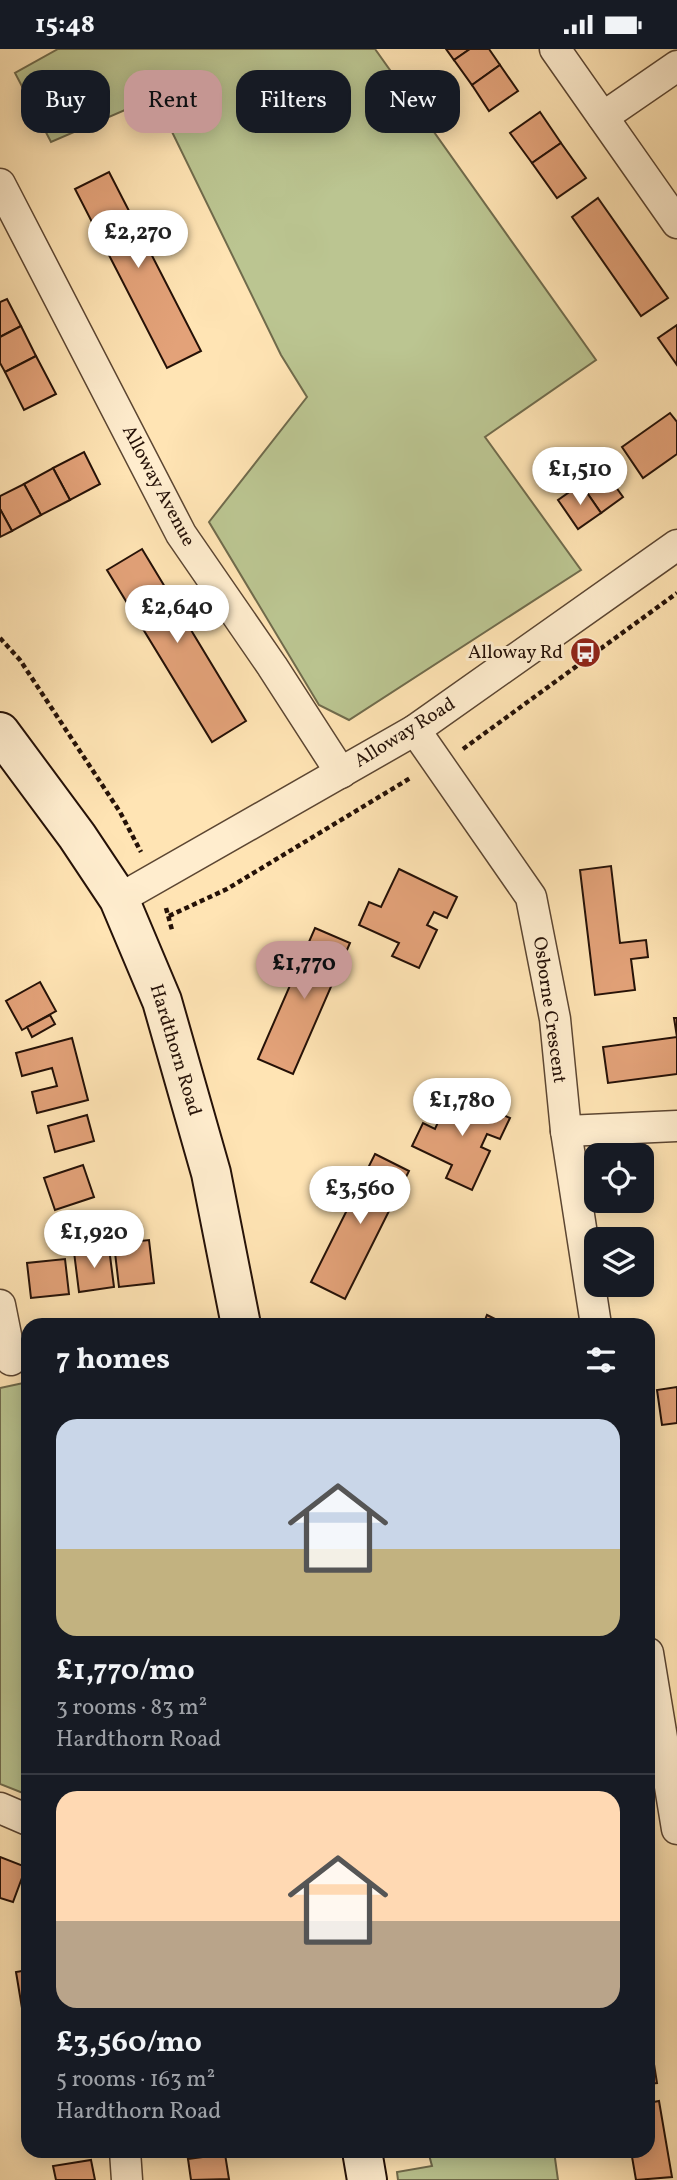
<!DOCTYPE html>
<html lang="en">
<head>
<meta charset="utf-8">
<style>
  :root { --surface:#171b24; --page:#20242c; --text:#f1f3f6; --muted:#9ea1a6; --line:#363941; --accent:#c59692 }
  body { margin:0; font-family:Vollkorn,serif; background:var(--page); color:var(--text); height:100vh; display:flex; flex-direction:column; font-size:26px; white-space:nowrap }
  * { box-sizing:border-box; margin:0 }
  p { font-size:23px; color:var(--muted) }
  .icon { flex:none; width:38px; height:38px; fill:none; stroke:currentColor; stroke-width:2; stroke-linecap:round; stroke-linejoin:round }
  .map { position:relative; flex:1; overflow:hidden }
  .side { position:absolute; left:21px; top:1269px; width:634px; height:840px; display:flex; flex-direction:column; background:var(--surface); border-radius:21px; box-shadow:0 4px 18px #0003 }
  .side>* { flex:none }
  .banner { position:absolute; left:21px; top:21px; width:635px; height:63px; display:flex; gap:14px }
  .controls { position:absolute; left:584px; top:1094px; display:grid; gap:14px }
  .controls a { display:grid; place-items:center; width:70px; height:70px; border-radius:14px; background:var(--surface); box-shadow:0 4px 18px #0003; font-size:35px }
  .price { position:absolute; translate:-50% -60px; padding:0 16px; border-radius:24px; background:#fff; color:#222; font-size:23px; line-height:46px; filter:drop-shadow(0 2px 4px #0008) }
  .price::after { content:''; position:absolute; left:50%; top:42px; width:21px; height:16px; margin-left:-10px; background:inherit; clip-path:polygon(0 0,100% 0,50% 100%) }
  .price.current { background:var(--accent); color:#111 }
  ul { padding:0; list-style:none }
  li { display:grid; align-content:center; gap:14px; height:371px; padding:0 35px }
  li+li { border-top:2px solid var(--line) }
  li span { display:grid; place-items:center; height:217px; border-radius:21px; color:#555 }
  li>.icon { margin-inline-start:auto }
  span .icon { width:126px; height:126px; fill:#fffc; stroke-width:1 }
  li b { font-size:30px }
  h2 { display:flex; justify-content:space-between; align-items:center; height:84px; padding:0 35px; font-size:30px }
  .chip { padding:0 24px; border-radius:21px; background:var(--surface); box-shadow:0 4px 18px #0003; font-size:24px; line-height:63px }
  .chip.current { background:var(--accent); color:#111 }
  .status { display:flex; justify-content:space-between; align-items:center; height:49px; padding:0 35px; background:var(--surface); direction:ltr }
  .status svg { height:19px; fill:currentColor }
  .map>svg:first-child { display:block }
  .green { fill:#bbc591; stroke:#706b4c; stroke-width:2 }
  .building { fill:#e3a279; stroke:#251107; stroke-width:2 }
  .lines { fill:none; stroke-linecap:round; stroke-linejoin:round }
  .street-casing { stroke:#5c4632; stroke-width:33 }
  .secondary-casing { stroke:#251107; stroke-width:42 }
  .path { stroke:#251107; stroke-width:4.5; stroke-dasharray:5 3.5; stroke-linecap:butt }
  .street { stroke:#ffedce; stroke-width:30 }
  .secondary { stroke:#ffedce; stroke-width:38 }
  .labels { text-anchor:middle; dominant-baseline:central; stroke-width:6; stroke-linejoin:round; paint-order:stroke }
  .street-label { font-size:19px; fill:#251107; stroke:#ffedce }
  .poi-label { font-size:19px; fill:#251107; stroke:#ffedce; text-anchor:end }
</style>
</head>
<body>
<div class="status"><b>15:48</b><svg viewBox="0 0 49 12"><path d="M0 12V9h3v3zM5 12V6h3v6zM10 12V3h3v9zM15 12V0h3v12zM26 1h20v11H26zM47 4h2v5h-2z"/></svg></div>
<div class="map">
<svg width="677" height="2131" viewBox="0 0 677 2131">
  <rect width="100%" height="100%" fill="#ffe4b4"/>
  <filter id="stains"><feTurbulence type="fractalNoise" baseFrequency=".00286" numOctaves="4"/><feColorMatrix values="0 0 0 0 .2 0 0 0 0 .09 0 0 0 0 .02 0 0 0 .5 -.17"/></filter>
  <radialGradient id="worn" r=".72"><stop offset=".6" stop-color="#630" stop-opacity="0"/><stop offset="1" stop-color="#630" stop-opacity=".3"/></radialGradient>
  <g class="green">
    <path d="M58 0H375L596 311 485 388 581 521 349 671 319 656 209 473 307 348 281 306 155 48 51 93 15 24Z"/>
    <path d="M28 1333V1746L0 1735V1339Z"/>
    <path d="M428 2102H554L558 2131H398L397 2123 432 2117Z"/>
  </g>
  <g class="building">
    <path d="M446 0H470L454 11Z"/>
    <path d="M470 0H489L500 16 472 36 454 11Z"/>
    <path d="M500 16 518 42 489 62 472 36Z"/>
    <path d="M540 63 561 94 532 114 510 84Z"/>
    <path d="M561 94 586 129 557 149 532 114Z"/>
    <path d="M109 123 201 302 167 319 75 140Z"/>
    <path d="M598 149 668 249 641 267 572 168Z"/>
    <path d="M7 250 21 277 0 288V253Z"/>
    <path d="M677 276V316L658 289Z"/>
    <path d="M21 277 36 307 5 323 0 314V288Z"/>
    <path d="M36 307 56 345 24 361 5 323Z"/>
    <path d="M670 364 677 373V405L643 429 622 398Z"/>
    <path d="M84 403 100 435 70 451 53 419Z"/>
    <path d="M53 419 70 451 41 466 24 435Z"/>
    <path d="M603 420 623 448 601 464 581 435Z"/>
    <path d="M24 435 41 466 12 482 0 460V447Z"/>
    <path d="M581 435 601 464 578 480 558 451Z"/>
    <path d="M0 460 12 482 0 488Z"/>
    <path d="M142 500 246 672 212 693 107 521Z"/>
    <path d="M611 817 620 894 646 891 648 908 631 910 635 941 595 946 580 821Z"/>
    <path d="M399 820 457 848 447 869 434 863 427 876 437 881 419 919 392 907 399 894 359 876 369 853 381 858Z"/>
    <path d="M315 879 350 894 293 1025 258 1010Z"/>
    <path d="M40 933 56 962 22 981 6 952Z"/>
    <path d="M50 966 55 975 32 988 27 978Z"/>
    <path d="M674 969H677V1025L608 1034 603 998 677 988Z"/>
    <path d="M72 989 88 1051 37 1064 32 1043 57 1037 52 1019 22 1027 16 1004Z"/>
    <path d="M452 1042 510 1069 500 1090 487 1085 481 1098 490 1102 472 1141 446 1129 452 1116 412 1097 423 1074 435 1080Z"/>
    <path d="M87 1066 94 1092 55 1103 48 1077Z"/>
    <path d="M375 1105 409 1122 345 1250 311 1233Z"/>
    <path d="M83 1116 94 1148 55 1161 44 1129Z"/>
    <path d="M149 1191 154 1234 119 1238 114 1195Z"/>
    <path d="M109 1199 114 1238 79 1243 74 1203Z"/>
    <path d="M65 1210 69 1245 31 1249 27 1214Z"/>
    <path d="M487 1266 507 1276H483Z"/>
    <path d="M677 1338V1374L662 1376 657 1341Z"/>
    <path d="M0 1808 26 1818 13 1853 0 1849Z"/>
    <path d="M28 1921V1958L22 1959 16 1923Z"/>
    <path d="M648 1977 657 2034 648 2035Z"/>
    <path d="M659 2052 672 2128 636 2131 631 2102H648V2054Z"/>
    <path d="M187 2102H225V2105L188 2110Z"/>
    <path d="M225 2105 229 2130 191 2131 188 2110Z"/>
    <path d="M91 2111 95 2131H56L53 2117Z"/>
  </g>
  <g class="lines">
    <defs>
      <g id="street">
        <path d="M555 0 677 174"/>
        <path d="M603 68 677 17"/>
        <path d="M0 135 181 485 272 617 341 724"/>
        <path d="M415 681 531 848 555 970 566 1082 596 1276"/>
        <path d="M119 850 415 681 677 496"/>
        <path d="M566 1082 677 1077"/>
        <path d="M0 1256 11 1311"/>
        <path d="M648 1604 677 1780"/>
        <path d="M0 1759 28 1771"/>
        <path d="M125 2102 127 2131"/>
      </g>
      <g id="secondary">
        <path d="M0 683 77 787 119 850 162 952 211 1124 241 1276"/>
        <path d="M362 2102 367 2131"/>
      </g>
    </defs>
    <use href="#street" class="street-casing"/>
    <use href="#secondary" class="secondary-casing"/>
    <g class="path">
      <path d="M0 589 20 611 120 763 141 803"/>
      <path d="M463 700 677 544"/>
      <path d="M166 859 172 881"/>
      <path d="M169 867 227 840 412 728"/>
    </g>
    <use href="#street" class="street"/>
    <use href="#secondary" class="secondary"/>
  </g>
  <defs>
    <symbol id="bus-disc" viewBox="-11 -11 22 22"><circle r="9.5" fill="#8f2418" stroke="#ffedce"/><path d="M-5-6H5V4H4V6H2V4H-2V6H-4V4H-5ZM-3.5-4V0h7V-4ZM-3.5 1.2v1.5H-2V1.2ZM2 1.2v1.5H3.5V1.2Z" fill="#fff"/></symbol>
  </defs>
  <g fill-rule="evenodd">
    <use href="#bus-disc" x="568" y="586" width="35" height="35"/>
  </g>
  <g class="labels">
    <g class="street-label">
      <text transform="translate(158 437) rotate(62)">Alloway Avenue</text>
      <text transform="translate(405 684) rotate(-32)">Alloway Road</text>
      <text transform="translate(549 961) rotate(82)">Osborne Crescent</text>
      <text transform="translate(175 1001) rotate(73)">Hardthorn Road</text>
    </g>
    <g class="poi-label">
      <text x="563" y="604">Alloway Rd</text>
    </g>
  </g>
  <rect width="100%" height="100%" filter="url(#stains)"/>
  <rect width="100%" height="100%" fill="url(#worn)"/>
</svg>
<div class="controls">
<a><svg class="icon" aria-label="locate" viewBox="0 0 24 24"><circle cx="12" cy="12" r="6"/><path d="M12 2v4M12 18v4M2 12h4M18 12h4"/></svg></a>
<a><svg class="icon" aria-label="layers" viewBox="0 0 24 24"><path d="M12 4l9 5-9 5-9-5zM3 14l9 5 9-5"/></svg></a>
</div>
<b class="price" style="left:138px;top:221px">£2,270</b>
<b class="price" style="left:580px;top:458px">£1,510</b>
<b class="price" style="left:177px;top:596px">£2,640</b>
<b class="price current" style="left:304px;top:952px">£1,770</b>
<b class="price" style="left:462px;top:1089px">£1,780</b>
<b class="price" style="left:360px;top:1177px">£3,560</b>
<b class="price" style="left:94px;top:1221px">£1,920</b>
<div class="banner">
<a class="chip">Buy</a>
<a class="chip current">Rent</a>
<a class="chip">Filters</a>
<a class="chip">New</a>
</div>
<section class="side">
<h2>7 homes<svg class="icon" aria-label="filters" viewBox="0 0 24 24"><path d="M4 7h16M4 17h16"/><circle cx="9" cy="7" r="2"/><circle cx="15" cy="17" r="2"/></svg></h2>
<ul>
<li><span style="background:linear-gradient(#c9d6e8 60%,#c2b280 0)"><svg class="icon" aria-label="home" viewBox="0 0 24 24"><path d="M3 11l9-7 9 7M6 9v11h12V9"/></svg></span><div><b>£1,770/mo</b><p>3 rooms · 83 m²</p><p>Hardthorn Road</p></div></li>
<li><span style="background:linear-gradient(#ffd9b3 60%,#b9a48a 0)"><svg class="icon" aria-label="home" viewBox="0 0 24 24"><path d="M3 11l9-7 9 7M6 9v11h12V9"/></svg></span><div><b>£3,560/mo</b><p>5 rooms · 163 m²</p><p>Hardthorn Road</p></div></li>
</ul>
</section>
</div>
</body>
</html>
